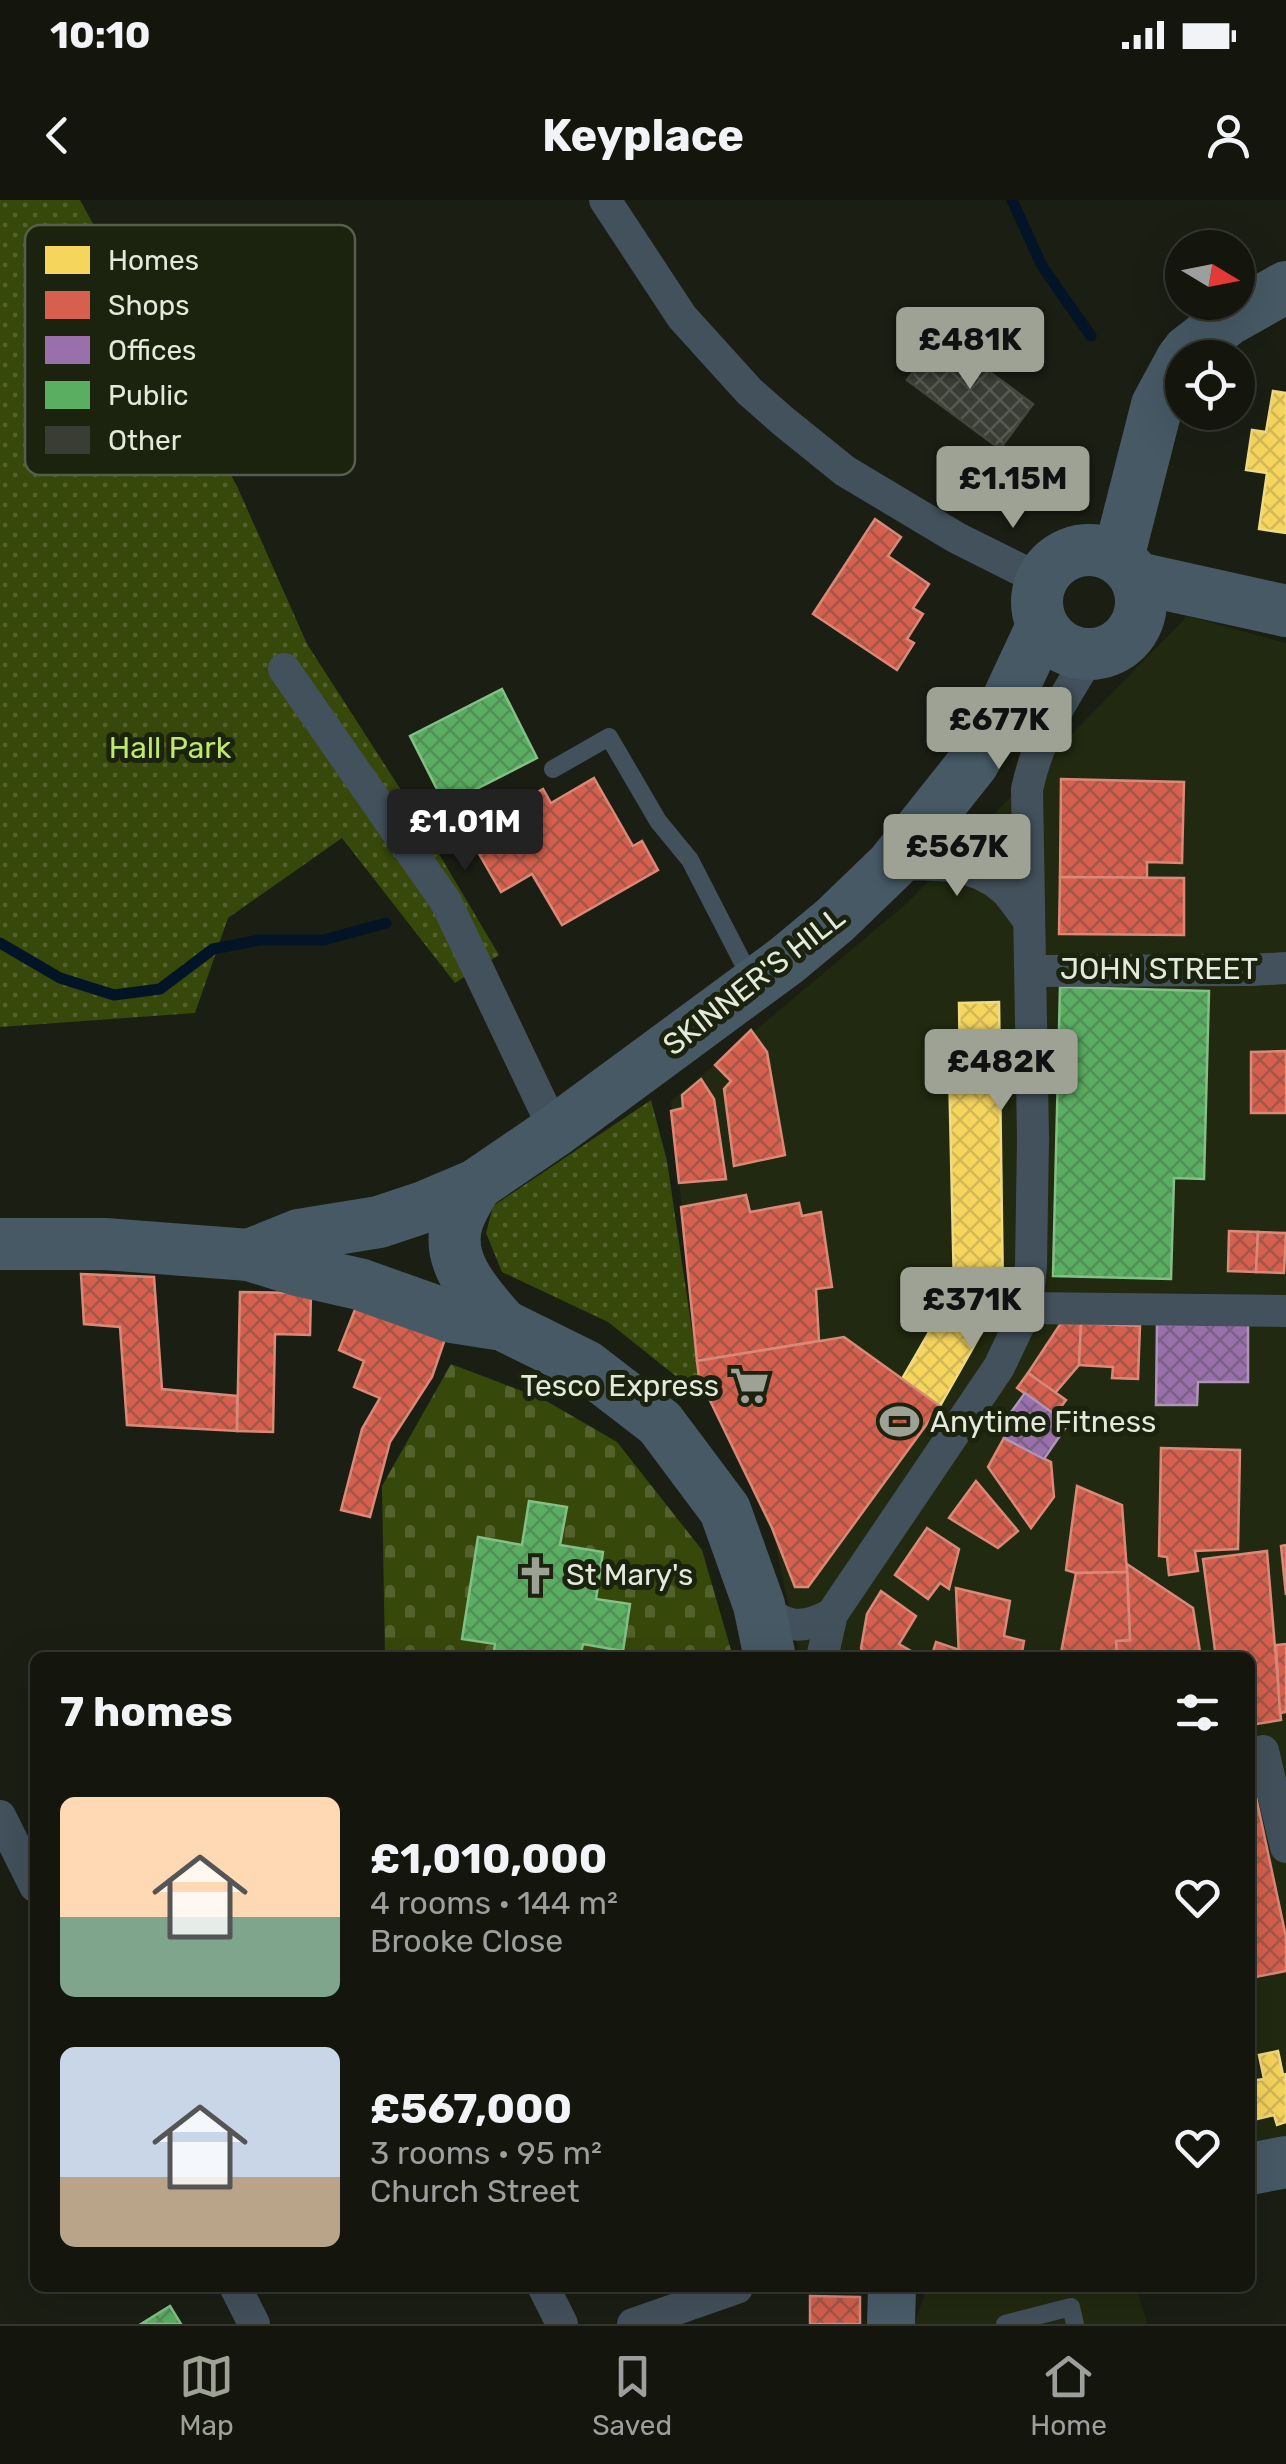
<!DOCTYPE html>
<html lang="en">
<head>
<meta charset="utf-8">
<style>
  :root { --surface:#14160e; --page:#1d1f17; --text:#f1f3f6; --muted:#9d9f9e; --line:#33352e; --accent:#9da295 }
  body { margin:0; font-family:Rubik,sans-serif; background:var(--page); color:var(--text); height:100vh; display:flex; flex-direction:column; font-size:38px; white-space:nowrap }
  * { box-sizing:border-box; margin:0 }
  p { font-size:32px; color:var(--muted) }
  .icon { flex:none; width:55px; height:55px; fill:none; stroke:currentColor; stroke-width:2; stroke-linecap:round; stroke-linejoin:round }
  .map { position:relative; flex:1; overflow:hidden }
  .drawer { position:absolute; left:30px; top:1452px; width:1225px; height:640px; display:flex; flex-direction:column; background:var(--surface); border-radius:15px; box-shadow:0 10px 40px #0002,0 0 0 2px var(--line) }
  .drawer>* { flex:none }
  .needle { width:65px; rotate:100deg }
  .controls { position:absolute; left:1165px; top:30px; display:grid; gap:20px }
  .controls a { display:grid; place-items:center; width:90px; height:90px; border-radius:50%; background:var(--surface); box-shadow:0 10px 40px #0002,0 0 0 2px var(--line); font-size:50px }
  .price { position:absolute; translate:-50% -85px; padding:0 22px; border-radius:10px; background:var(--accent); color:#111; font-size:32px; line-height:65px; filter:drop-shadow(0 2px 5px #0008) }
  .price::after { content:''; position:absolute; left:50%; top:60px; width:30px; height:22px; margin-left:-15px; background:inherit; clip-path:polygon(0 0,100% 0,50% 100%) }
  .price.on { background:#222; color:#fff }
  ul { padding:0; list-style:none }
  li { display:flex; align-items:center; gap:30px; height:250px; padding:0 30px }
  li span { display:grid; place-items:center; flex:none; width:280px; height:200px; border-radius:15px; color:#555 }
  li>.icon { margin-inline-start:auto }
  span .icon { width:120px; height:120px; fill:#fffc; stroke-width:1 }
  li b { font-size:42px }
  h2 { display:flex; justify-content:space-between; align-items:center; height:120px; padding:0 30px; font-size:42px }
  .status { display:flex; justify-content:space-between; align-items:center; height:70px; padding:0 50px; background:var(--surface); direction:ltr }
  .status svg { height:28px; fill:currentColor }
  header { display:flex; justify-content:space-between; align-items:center; height:130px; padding:0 30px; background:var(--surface); font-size:45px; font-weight:700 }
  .tab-bar { display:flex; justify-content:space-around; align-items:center; height:140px; border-top:2px solid var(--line); background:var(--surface); font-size:28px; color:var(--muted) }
  .tab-bar a { display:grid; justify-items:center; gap:5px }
  .tab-bar .on { color:var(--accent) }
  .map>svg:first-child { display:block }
  .built { fill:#212910 }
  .cemetery { fill:url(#cemetery-stones) }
  .park { fill:url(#park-dots) }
  .homes { fill:url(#homes-cross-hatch); stroke:#f0db82; stroke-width:2.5 }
  .shops { fill:url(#shops-cross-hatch); stroke:#da8978; stroke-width:2.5 }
  .offices { fill:url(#offices-cross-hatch); stroke:#af94b9; stroke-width:2.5 }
  .public { fill:url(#public-cross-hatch); stroke:#83c086; stroke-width:2.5 }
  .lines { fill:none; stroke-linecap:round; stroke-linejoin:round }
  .stream { stroke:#021425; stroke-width:11 }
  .building { fill:url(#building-cross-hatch); stroke:#42463b; stroke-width:2.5 }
  .lane { stroke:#43515c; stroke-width:18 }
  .street { stroke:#43515c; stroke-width:32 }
  .secondary { stroke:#4a5c6a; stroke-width:48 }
  .primary { stroke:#465965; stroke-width:52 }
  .labels { text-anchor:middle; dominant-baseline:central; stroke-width:10; stroke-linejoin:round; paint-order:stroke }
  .park-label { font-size:30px; fill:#bfe96d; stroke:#1b230e }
  .street-label { font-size:30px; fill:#e3e9db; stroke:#1b230e }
  .poi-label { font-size:30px; fill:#e3e9db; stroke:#1b230e; text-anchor:start }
  .key { fill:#1b230e; stroke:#575e4c; stroke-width:2.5 }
  .key-label { font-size:28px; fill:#e3e9db }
</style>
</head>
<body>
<div class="status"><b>10:10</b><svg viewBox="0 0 49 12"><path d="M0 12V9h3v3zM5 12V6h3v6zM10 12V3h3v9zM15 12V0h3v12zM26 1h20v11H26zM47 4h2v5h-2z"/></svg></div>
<header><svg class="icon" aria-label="back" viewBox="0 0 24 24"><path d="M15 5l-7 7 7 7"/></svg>Keyplace<svg class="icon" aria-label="person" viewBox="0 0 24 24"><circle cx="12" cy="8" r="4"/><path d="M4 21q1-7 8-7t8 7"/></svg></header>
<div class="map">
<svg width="1286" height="2124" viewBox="0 0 1286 2124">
  <defs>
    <pattern id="cemetery-stones" width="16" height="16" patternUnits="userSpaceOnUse" patternTransform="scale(2.5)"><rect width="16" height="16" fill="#37480b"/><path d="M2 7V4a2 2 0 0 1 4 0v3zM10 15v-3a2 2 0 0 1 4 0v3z" fill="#54622e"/></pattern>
    <pattern id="park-dots" width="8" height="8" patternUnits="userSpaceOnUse" patternTransform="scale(2.5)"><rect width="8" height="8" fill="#37480b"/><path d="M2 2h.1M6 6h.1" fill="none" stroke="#54622e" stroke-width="1.8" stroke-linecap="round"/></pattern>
    <pattern id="homes-cross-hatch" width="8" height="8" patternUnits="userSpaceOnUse" patternTransform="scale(2.5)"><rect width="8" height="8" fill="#f6d55c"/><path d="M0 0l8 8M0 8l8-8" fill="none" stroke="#d2b857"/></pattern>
    <pattern id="shops-cross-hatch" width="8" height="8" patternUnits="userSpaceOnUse" patternTransform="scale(2.5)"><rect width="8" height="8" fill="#d6604d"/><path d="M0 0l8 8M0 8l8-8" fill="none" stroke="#a35749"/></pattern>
    <pattern id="offices-cross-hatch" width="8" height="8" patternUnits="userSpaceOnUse" patternTransform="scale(2.5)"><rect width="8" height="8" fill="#9970ab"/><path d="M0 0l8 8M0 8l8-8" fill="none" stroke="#7b6186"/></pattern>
    <pattern id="public-cross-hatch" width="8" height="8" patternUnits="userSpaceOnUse" patternTransform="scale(2.5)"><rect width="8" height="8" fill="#5aae61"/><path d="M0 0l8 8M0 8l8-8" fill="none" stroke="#538f58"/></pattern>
    <pattern id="building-cross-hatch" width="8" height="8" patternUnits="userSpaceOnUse" patternTransform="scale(2.5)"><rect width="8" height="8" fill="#393d33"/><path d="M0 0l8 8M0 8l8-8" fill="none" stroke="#565950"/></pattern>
  </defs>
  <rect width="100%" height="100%" fill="#1a1e13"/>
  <g class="built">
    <path d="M1187 416 1286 443V1941L1250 1945V1458L800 1457 772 1328 699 1178 671 901 907 703Z"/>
    <path d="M927 2088H1137L1147 2124H914Z"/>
  </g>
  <path class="cemetery" d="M451 1164 543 1199 617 1242 702 1350 733 1457H385L382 1286Z"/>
  <g class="park">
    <path d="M0 0H80L237 286 307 444 401 590 499 755 455 783 342 638 228 718 195 813 0 827Z"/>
    <path d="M651 900 667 961 699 1178 687 1185 608 1122 502 1072 486 1033 493 1006Z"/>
  </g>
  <g class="homes">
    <path d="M1273 191 1286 193V333L1259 329 1267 273 1246 270 1252 230 1266 232Z"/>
    <path d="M999 802 1003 1095 940 1206 902 1179 954 1089 949 867H960L959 803Z"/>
    <path d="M1278 1851 1283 1875 1286 1874V1922L1277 1925 1274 1915 1257 1919 1250 1902V1881L1264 1879 1259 1855Z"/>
  </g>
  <g class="shops">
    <path d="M875 319 901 337 888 356 929 384 913 408 923 414 907 439 914 443 897 470 813 414Z"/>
    <path d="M594 578 633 646 642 641 658 670 562 725 532 674 501 692 467 633 543 589 551 603Z"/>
    <path d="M1061 579 1184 582 1182 663 1147 662V678L1060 677Z"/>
    <path d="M1060 677 1184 678V735L1059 734Z"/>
    <path d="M751 830 767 852 785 955 734 966 724 889 731 881 715 865Z"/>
    <path d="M1286 851V913H1251V852Z"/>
    <path d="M701 879 714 899 726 979 679 983 671 911 683 908 682 895Z"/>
    <path d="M746 995 750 1012 799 1003 802 1016 821 1012 832 1087 816 1089 819 1141 697 1161 681 1007Z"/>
    <path d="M1229 1031 1258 1032 1256 1072 1228 1071Z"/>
    <path d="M1258 1032 1286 1033 1284 1073 1256 1072Z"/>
    <path d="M81 1074 154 1077 162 1189 237 1196V1231L127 1225 120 1127 84 1124Z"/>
    <path d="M240 1092 311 1093 310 1135 275 1134 273 1232 237 1231Z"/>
    <path d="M358 1102 446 1136 432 1177 390 1242 370 1317 341 1310 362 1229 380 1198 354 1187 364 1161 339 1150Z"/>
    <path d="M1061 1123H1081L1079 1165 1055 1193 1028 1173Z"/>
    <path d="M1081 1123 1140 1126 1138 1179 1112 1178 1113 1167 1079 1165Z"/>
    <path d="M844 1137 940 1206 808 1387H795L772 1328 699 1178 697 1161Z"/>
    <path d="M1028 1173 1066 1200 1055 1215 1017 1188Z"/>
    <path d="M1004 1238 1051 1262 1054 1297 1031 1328 988 1267Z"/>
    <path d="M1161 1248 1240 1250 1238 1349 1195 1351 1198 1371 1169 1375 1167 1357 1159 1356Z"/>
    <path d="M976 1281 1018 1331 998 1348 949 1318Z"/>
    <path d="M1077 1286 1122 1305 1127 1372 1076 1373 1066 1370Z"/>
    <path d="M927 1328 959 1349 949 1389 940 1383 928 1399 895 1375Z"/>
    <path d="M1286 1345V1395L1281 1346Z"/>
    <path d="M1267 1351 1281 1520 1250 1525V1458H1216L1203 1359Z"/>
    <path d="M1127 1364 1193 1408 1201 1458H1117L1116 1441 1130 1440Z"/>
    <path d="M1127 1372 1130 1440 1116 1441 1117 1458H1060L1076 1373Z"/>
    <path d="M956 1388 1010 1401 1004 1436 1024 1441 1021 1458H959Z"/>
    <path d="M881 1391 916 1416 899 1444 913 1452 911 1458H865L861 1448 867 1414Z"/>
    <path d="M936 1442 960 1450 959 1458H931Z"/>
    <path d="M1286 1444V1512L1280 1513 1276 1445Z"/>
    <path d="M1250 1592H1255L1286 1737V1771L1250 1778Z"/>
    <path d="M810 2096 860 2097V2124H810Z"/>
  </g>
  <g class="offices">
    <path d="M1157 1124 1248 1125V1182H1198L1197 1205H1156Z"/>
    <path d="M1025 1193 1068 1224 1044 1259 1004 1238 1017 1222 1009 1215Z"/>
  </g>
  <g class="public">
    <path d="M502 489 537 558 445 605 410 536Z"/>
    <path d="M1060 787 1209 791 1204 979 1174 978 1171 1079 1053 1076Z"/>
    <path d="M529 1301 567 1307 560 1345 603 1352 596 1399 630 1404 623 1451 583 1444 580 1458H493L495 1444 462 1439 478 1337 522 1345Z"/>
    <path d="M170 2106 181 2124H141Z"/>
  </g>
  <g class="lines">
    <g class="stream">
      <path d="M1012 0 1042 66 1091 136"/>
      <path d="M0 743 60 778 114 795 160 789 213 749 260 740H324L386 723"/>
    </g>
  </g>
  <path class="building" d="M941 136 1033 204 1000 249 907 180Z"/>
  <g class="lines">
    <g class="lane">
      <path d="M553 569 609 537 658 621 690 660 743 763 755 777"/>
      <path d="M1005 2124 1071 2107 1075 2124"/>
    </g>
    <g class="street">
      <path d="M605 0 682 117 749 191 783 221 845 271 957 338 1041 380"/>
      <path d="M284 469 446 702 555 931"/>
      <path d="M892 665C932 664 974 661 1005 690 1014 699 1021 711 1029 721"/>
      <path d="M1031 771 1251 770 1286 768"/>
      <path d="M1027 1108 1286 1111"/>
      <path d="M759 1405C785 1428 801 1431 832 1414"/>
      <path d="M822 1458 832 1414 999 1167 1027 1108 1031 1065 1033 938 1027 589C1040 532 1061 503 1091 454"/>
      <path d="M1263 1551 1286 1647"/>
      <path d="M0 1616 35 1686"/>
      <path d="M236 2088 254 2124"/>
      <path d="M544 2088 562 2124"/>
      <path d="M633 2124 737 2088"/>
    </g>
    <path class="secondary" d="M891 2124 892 2088"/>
    <g class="primary">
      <path d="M1183 158 1188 151 1228 120 1286 87"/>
      <circle cx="1089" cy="402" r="52"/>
      <path d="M1118 358 1157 205 1182 159"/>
      <path d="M1137 378 1286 411"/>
      <path d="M476 985C470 996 462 1008 458 1020 443 1061 479 1097 503 1125"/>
      <path d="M0 1044H105L249 1055 297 1070 359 1084 452 1117 503 1125 586 1166 660 1223 725 1310 759 1405 770 1458"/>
      <path d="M249 1055 299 1035 379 1022 424 1007 476 985 555 931 787 760 835 720 892 665 973 563 1007 501 1042 426"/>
      <path d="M1250 1969 1286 1962"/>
    </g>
  </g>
  <defs>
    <symbol id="supermarket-bare" viewBox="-9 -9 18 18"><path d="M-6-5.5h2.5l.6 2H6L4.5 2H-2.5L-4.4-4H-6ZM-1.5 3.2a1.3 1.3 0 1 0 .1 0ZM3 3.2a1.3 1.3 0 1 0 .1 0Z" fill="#9da295" stroke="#1b230e" stroke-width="2.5" paint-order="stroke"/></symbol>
    <symbol id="stadium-bare" viewBox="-9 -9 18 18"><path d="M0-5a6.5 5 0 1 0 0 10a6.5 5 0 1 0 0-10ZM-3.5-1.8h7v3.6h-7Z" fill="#9da295" stroke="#1b230e" stroke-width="2.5" paint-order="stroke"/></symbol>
    <symbol id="church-bare" viewBox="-9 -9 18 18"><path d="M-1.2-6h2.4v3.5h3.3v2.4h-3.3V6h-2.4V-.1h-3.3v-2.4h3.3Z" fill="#9da295" stroke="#1b230e" stroke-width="2.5" paint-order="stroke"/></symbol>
  </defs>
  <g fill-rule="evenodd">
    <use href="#supermarket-bare" x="722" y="1158" width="55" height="55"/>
    <use href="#stadium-bare" x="872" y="1194" width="55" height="55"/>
    <use href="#church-bare" x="508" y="1348" width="55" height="55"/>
  </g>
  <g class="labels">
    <g class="park-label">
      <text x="170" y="548">Hall Park</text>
    </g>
    <g class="street-label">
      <text x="1159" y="769">JOHN STREET</text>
      <text transform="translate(754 781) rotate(-38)">SKINNER'S HILL</text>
    </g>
    <g class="poi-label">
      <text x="719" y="1186" text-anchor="end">Tesco Express</text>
      <text x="930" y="1222">Anytime Fitness</text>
      <text x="566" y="1375">St Mary's</text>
    </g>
  </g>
  <rect x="25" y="25" width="330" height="250" rx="15" class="key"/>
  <rect x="45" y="46" width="45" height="28" fill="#f6d55c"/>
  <rect x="45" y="91" width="45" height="28" fill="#d6604d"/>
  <rect x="45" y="136" width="45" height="28" fill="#9970ab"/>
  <rect x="45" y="181" width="45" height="28" fill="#5aae61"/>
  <rect x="45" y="226" width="45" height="28" fill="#393d33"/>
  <g class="key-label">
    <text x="108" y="70">Homes</text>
    <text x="108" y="115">Shops</text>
    <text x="108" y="160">Offices</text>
    <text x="108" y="205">Public</text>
    <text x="108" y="250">Other</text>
  </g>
</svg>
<div class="controls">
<a><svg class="needle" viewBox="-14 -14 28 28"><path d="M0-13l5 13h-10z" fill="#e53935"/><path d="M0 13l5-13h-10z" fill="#9d9f9e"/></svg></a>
<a><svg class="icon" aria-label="locate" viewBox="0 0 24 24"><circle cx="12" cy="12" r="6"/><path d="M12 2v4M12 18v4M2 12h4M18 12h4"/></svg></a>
</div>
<b class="price" style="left:970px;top:192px">£481K</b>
<b class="price" style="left:1013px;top:331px">£1.15M</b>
<b class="price" style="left:999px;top:572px">£677K</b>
<b class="price on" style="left:465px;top:674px">£1.01M</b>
<b class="price" style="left:957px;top:699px">£567K</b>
<b class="price" style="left:1001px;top:914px">£482K</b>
<b class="price" style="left:972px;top:1152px">£371K</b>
<section class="drawer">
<h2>7 homes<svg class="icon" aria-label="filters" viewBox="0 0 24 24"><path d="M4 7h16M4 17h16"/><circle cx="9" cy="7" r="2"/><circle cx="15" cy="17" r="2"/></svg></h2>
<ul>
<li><span style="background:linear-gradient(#ffd9b3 60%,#7fa58c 0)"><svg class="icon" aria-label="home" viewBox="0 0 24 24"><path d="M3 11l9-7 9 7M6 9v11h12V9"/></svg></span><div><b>£1,010,000</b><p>4 rooms · 144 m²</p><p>Brooke Close</p></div><svg class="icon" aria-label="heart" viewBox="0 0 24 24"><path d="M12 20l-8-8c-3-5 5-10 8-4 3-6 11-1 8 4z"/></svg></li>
<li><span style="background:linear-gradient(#c9d6e8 65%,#b9a48a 0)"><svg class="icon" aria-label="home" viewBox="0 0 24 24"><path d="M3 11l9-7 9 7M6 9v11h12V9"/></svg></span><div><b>£567,000</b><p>3 rooms · 95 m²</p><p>Church Street</p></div><svg class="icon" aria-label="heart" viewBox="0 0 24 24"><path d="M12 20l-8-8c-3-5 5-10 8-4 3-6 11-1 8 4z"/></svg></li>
</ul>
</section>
</div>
<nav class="tab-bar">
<a class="on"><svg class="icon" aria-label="map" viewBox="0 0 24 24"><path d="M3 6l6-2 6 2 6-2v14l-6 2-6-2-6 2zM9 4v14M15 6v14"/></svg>Map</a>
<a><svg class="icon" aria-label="saved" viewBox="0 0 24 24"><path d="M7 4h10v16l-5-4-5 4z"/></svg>Saved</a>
<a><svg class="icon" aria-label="home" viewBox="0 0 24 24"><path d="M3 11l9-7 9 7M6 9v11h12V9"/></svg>Home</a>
</nav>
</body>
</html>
